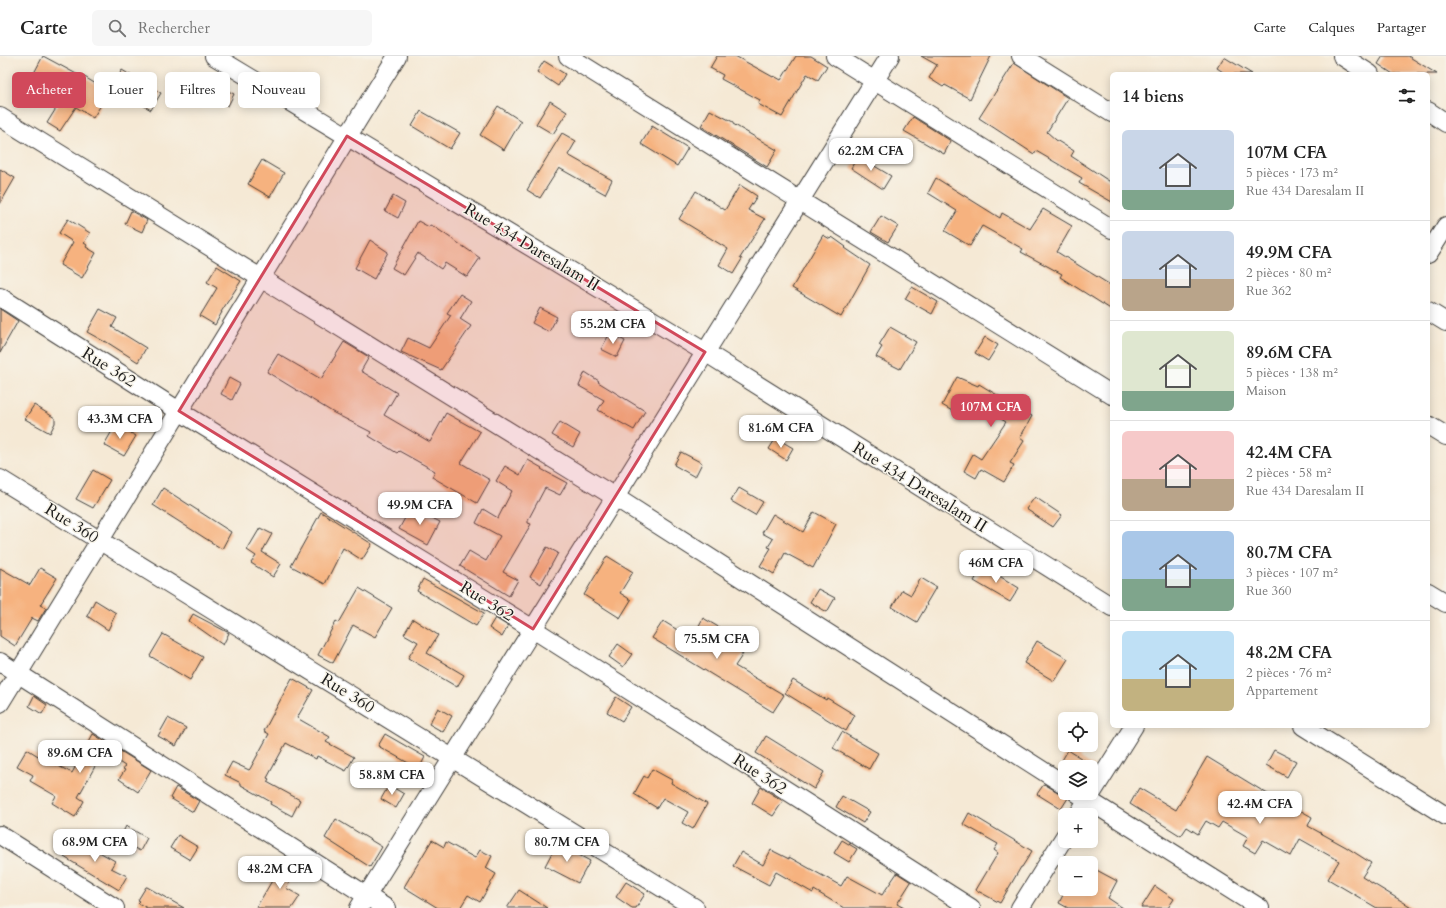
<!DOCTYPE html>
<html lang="fr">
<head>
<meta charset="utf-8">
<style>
  :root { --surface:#fff; --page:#f6f6f6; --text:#222; --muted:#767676; --line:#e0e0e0; --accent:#d1495b }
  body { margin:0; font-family:Cardo,serif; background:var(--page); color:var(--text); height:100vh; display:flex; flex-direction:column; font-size:15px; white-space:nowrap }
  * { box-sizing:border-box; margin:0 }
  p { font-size:13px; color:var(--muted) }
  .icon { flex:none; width:22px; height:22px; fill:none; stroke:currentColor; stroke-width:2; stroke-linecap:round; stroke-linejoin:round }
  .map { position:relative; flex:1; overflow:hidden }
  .sheet { position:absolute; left:1110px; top:16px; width:320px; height:656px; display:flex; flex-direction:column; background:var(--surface); border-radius:6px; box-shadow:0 2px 10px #0003 }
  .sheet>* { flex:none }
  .guide { position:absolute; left:12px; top:16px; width:380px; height:36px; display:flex; gap:8px }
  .tools { position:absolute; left:1058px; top:656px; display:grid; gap:8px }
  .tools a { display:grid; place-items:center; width:40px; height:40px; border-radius:6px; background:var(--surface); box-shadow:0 2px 10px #0003; font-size:20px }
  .price { position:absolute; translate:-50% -34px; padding:0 9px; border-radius:8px; background:#fff; color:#222; font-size:13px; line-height:26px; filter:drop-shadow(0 1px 2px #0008) }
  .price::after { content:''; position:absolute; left:50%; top:24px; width:12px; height:9px; margin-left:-6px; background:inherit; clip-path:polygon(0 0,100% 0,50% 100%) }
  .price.selected { background:var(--accent); color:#fff }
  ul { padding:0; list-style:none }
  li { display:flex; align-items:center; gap:12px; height:100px; padding:0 12px }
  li+li { border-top:1px solid var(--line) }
  li span { display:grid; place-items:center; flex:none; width:112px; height:80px; border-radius:6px; color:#555 }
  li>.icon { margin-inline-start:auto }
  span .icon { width:48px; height:48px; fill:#fffc; stroke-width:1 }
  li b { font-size:17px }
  h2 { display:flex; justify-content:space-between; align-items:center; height:48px; padding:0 12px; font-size:17px }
  .pill { padding:0 14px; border-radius:6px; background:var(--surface); box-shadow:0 2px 10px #0003; font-size:14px; line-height:36px }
  .pill.selected { background:var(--accent); color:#fff }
  header { display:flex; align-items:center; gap:24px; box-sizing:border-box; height:56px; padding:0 20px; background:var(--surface); border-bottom:1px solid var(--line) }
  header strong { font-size:19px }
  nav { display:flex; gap:22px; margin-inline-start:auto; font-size:14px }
  .search { width:280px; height:36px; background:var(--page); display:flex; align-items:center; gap:10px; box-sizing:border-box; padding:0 14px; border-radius:6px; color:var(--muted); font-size:15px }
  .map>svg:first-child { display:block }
  .building { fill:#f6b27f }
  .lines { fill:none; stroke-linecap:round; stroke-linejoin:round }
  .street-casing { stroke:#3d3b38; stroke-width:20 }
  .street { stroke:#fff; stroke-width:18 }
  .marked { fill:#d1495b; fill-opacity:0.2; stroke:#d1495b; stroke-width:3; stroke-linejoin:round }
  .labels { text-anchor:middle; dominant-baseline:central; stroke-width:3; stroke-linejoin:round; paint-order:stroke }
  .street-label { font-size:17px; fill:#1c1c1c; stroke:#f7f3e8 }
</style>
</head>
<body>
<header>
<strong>Carte</strong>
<div class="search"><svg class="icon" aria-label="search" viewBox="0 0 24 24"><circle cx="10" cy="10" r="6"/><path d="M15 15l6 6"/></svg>Rechercher</div>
<nav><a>Carte</a><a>Calques</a><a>Partager</a></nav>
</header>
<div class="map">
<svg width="1446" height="852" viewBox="0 0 1446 852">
  <rect width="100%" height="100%" fill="#f7f3e8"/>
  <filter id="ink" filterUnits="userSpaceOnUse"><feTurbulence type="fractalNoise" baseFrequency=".025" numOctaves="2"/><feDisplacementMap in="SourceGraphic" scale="8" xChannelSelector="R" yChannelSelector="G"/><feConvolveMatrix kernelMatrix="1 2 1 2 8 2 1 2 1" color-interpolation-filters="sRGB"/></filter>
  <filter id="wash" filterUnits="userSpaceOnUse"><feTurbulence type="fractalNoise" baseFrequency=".012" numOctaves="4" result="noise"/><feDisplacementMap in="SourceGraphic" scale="16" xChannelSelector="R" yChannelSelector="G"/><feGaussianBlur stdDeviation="0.9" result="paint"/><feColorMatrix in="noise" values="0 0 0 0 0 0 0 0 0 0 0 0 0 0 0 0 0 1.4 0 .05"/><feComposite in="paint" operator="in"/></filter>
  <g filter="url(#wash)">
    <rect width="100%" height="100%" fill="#f5e9d5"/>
    <g id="blocks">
      <g class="building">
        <path d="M43 0 82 21 83 20 109 36 93 62 76 51 60 75 47 67 65 38 33 19Z"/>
        <path d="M717 0H735L773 21 774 20 781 24 796 0H811L827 10 818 24 807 18 782 61 758 48 760 44 721 23 723 19 710 12Z"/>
        <path d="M921 0H991L970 43 945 29 943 31 929 22 937 9Z"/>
        <path d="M1383 0H1408L1437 18H1393L1378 8Z"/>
        <path d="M1224 1 1252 18H1226L1217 12Z"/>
        <path d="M544 5 565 18 558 30 537 16Z"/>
        <path d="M1014 7 1068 42 1047 76 1056 84 1074 95 1071 100 1112 127V146L1079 127 1082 122 1036 95 1034 98 979 62Z"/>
        <path d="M122 14 161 37 151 54 112 31Z"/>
        <path d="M205 23 234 38 228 50 199 34Z"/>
        <path d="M550 45 567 56 553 78 536 68Z"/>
        <path d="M498 50 521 65 504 94 480 79Z"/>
        <path d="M710 54 733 66V68L777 94 767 111 701 70Z"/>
        <path d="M421 55 460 77 450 93 412 70Z"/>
        <path d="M913 61 951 85 944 98 904 75Z"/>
        <path d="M652 70 688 92 677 110 641 88Z"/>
        <path d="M562 77 576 85 568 99 612 124 605 138 559 112 540 142 527 134Z"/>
        <path d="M858 100 891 120 883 133 851 112Z"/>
        <path d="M262 104 284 117 270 141 248 128Z"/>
        <path d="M0 113 15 122 0 148Z"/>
        <path d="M936 122 1000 162 1002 157 1030 173 1043 153 1072 170 1057 196 1112 230V254L1060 221 1062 218 1021 196 1023 193 984 171 982 170 970 190 945 175 957 155 928 137Z"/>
        <path d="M740 129 757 140 748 154 765 163 740 202 742 203 733 218 719 209 728 193 679 163 696 135 725 154Z"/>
        <path d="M393 140 405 147 398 162 385 155Z"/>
        <path d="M131 155 147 164 142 176 125 168Z"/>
        <path d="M881 160 898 170 888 186 871 176Z"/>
        <path d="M68 163 90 177 84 187 87 189 86 191 96 197 82 222 60 209 73 186 59 177Z"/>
        <path d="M418 165 429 171 430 169 436 172 480 202 467 221 445 207 441 213 418 197 404 219 392 212Z"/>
        <path d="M823 179 830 183 832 181 846 191 845 192 870 209 841 261 792 232Z"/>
        <path d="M370 184 388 196 374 223 355 212Z"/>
        <path d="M217 210 241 225 221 256H222L215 269 200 260 217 232 207 226Z"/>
        <path d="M912 231 938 246 932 258 905 243Z"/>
        <path d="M460 238 471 245 460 263 471 270 441 314 401 296 408 282 429 292 451 259 447 257Z"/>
        <path d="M540 252 557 261 549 276 532 267Z"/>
        <path d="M0 253 18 265 0 297Z"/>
        <path d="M100 253 117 262 112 271 146 292 138 306 105 285V286L87 276Z"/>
        <path d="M890 271 916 286 900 313 876 301 882 291 879 289Z"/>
        <path d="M610 277 625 285 617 301 601 293Z"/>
        <path d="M985 281 998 289 988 305 975 297Z"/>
        <path d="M344 286 369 301 361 315 397 337 384 359 430 386 446 357 480 376 461 407 490 424 477 447 432 421 435 415 399 395 397 397 369 380 371 376 334 357 267 316 278 298 321 323Z"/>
        <path d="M585 316 599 325 598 326 645 355 634 374 598 354 604 344 579 330Z"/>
        <path d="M957 321 978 330 979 328 1032 360 1020 382 1024 385 1010 407 1014 409 1004 426 981 413 976 422 964 415 973 398 981 403 1006 366 968 343 959 359 942 349Z"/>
        <path d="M229 322 240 328 232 344 221 338Z"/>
        <path d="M34 349 55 362V367L50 377 25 363Z"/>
        <path d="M560 366 580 378 573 391 552 379Z"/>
        <path d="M116 368 136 380 124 400 104 389Z"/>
        <path d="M776 382 793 392 786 404 769 393Z"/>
        <path d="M681 396 702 407 695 421 674 409Z"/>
        <path d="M528 404 542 412 541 413 567 427 560 439 545 432 528 464V467L531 468 503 516 518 524 509 540 460 510 469 495 486 505 500 480 476 467 483 453 498 462 512 435 496 425 505 410 520 419Z"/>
        <path d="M93 414 110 424 93 452 76 443Z"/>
        <path d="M163 432 231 476 222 493 153 449Z"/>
        <path d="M739 432 763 446 755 459 731 445Z"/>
        <path d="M1035 441 1062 459 1053 471 1026 453Z"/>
        <path d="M411 451 440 466 428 489 399 473Z"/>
        <path d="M321 456 372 488 362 504 343 492 325 528 291 510Z"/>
        <path d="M814 456 836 468 813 512 785 497 774 518 760 510 771 492 768 491 773 483 762 477 773 458 803 476Z"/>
        <path d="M260 472 272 478 262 496 281 508 273 521 251 507 256 500 247 494Z"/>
        <path d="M547 491 558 497 541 528 530 521Z"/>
        <path d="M607 500 633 516 620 537 631 544 620 562 584 539Z"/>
        <path d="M983 510 1019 532 1010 546 974 525Z"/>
        <path d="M0 512 30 529 40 512 57 522 40 549 46 552 38 565 32 562 15 590 0 580Z"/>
        <path d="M921 522 936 531 926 548 927 549 917 566 892 551 902 534 911 539Z"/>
        <path d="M423 523 484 557 476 570 417 535Z"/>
        <path d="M359 532 392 552 375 581 353 569 333 607 318 599 336 565 339 567Z"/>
        <path d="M818 533 835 542 827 556 810 546Z"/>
        <path d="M95 544 116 557 108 574 87 560Z"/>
        <path d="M193 558 229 577 223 589 189 565Z"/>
        <path d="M495 562 508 570 502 581 489 572Z"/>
        <path d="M703 562 727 576 722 585 743 598 735 610 784 639 773 656 652 582 663 565 692 583Z"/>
        <path d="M413 563 438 579 427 597 464 619 457 631 408 602 418 586 404 578Z"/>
        <path d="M163 578 203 601 190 624 150 600Z"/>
        <path d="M1037 585 1068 603 1054 625 1024 607Z"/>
        <path d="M618 588 632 598 623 611 609 601Z"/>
        <path d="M292 622 313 634 297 662 330 681 326 686 354 701 346 715 317 700 316 703 286 687 267 722 269 723 267 726 300 744 292 760 270 748 271 746 241 729V727L225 719 232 706 249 714 250 713 269 678 264 675Z"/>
        <path d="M793 624 826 644 827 642 855 659 846 675 785 637Z"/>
        <path d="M34 640 47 649 42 658 29 650Z"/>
        <path d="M616 641 631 651 622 665 607 656Z"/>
        <path d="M438 652 452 660 443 676 429 668Z"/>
        <path d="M168 662 186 672 176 690 158 680Z"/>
        <path d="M842 676 878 697 869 713 833 692Z"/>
        <path d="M93 678 151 714 138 736 119 723 125 714 123 713 125 710 103 696 78 741 84 745 75 761 52 747 56 740 30 725 33 719 17 710 27 693 43 703V702L72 717Z"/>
        <path d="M385 678 425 701 419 713 378 690Z"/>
        <path d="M766 680 824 716 814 733 756 697Z"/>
        <path d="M1068 694 1095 711H1069L1061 706Z"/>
        <path d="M1274 694 1296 705 1287 721 1266 709Z"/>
        <path d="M1207 701 1279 745 1280 743 1312 761 1308 770 1346 791 1371 807 1362 821 1413 852H1377L1328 823 1339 805 1300 783 1291 800 1263 784 1255 797 1243 790 1248 781 1222 766 1218 772 1206 765 1198 778 1187 771 1181 780 1130 748 1139 732 1176 754Z"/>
        <path d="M652 713 672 724 671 727 707 748 693 773 682 767 688 756 663 742 657 752 634 738 644 720 647 722Z"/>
        <path d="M1044 728 1068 742 1061 753 1037 738Z"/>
        <path d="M389 729 404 738 396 752 381 743Z"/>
        <path d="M176 731 199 745 193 756 170 742Z"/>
        <path d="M761 731 783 745 773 760 752 747Z"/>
        <path d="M842 740 870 756 863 767 836 751Z"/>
        <path d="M969 757 1032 795 1022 811H1021L1000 847 976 834 998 797 994 794 998 788 963 768Z"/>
        <path d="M336 763 382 791 370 811 325 782Z"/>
        <path d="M126 770 147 782 140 795 119 784Z"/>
        <path d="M178 779 198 791 190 804 170 792Z"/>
        <path d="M75 782 115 805 111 812 127 820 119 834 64 801Z"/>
        <path d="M432 784 444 791 446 786 475 802 480 794 492 800 486 812 496 818 480 846 468 839 460 852H438L404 831Z"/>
        <path d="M842 784 857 793 849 806 834 797Z"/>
        <path d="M557 787 590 805 578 827 545 810Z"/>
        <path d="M771 794 789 803V801L841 830 847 820 882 839 897 817 911 826 897 848 904 852H844L814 834 813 837 776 816 769 829 733 810 741 796 763 809Z"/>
        <path d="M279 806 296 816 286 832 300 840 292 852H256L273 823 270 820Z"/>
        <path d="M1091 811 1117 825 1108 842 1123 852H1068L1059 847 1066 833H1091Z"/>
        <path d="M626 826 645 838 636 852H632L616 841Z"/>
        <path d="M1155 830 1174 843 1168 852H1141Z"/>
        <path d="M146 831H147L184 852H147L138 847 140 845 138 844Z"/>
        <path d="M519 834 547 852H507Z"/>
      </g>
    </g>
  </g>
  <g filter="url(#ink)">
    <use href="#blocks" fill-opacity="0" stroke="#3d3b38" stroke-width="1"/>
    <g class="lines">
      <defs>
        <g id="street">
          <path d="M214 0 705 296 1112 551"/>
          <path d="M568 0 1112 339"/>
          <path d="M835 0 1112 173"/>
          <path d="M1021 0 1112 57"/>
          <path d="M1342 0 1370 18"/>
          <path d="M1428 55 1446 67"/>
          <path d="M0 61 615 441 1065 729"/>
          <path d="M1428 198 1446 170"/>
          <path d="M0 241 179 355 533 573 971 852"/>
          <path d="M1428 255 1446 266"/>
          <path d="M1428 369 1446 380"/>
          <path d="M0 423 695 852"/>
          <path d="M1428 536 1446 547"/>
          <path d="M0 606 386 852"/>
          <path d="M0 647 397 0"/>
          <path d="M1303 670 1446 760"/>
          <path d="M1077 737 1260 852"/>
          <path d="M1078 759 1134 670"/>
          <path d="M0 779 115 852"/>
          <path d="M359 852 890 0"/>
          <path d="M1020 852 1065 780"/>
        </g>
      </defs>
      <use href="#street" class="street-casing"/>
      <use href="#street" class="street"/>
    </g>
  </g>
  <path class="marked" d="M347 80 705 296 533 573 179 355Z"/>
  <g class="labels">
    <g class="street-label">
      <text transform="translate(532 191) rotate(31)">Rue 434 Daresalam II</text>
      <text transform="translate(109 311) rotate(32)">Rue 362</text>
      <text transform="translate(920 431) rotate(32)">Rue 434 Daresalam II</text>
      <text transform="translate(72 467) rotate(32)">Rue 360</text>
      <text transform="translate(487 545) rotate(32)">Rue 362</text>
      <text transform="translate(348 637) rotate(32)">Rue 360</text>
      <text transform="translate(760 718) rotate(33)">Rue 362</text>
    </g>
  </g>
</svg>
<div class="tools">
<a><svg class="icon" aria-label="locate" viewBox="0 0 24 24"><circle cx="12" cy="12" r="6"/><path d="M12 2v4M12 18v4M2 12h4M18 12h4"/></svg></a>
<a><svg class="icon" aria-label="layers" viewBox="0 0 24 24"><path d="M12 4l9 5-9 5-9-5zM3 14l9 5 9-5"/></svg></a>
<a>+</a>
<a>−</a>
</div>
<b class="price" style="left:871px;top:116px">62.2M CFA</b>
<b class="price" style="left:613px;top:289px">55.2M CFA</b>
<b class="price selected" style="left:991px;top:372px">107M CFA</b>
<b class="price" style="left:120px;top:384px">43.3M CFA</b>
<b class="price" style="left:781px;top:393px">81.6M CFA</b>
<b class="price" style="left:420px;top:470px">49.9M CFA</b>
<b class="price" style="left:996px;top:528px">46M CFA</b>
<b class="price" style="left:717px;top:604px">75.5M CFA</b>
<b class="price" style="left:80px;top:718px">89.6M CFA</b>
<b class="price" style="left:392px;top:740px">58.8M CFA</b>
<b class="price" style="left:1260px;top:769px">42.4M CFA</b>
<b class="price" style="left:95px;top:807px">68.9M CFA</b>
<b class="price" style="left:567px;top:807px">80.7M CFA</b>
<b class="price" style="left:280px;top:834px">48.2M CFA</b>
<div class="guide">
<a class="pill selected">Acheter</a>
<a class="pill">Louer</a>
<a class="pill">Filtres</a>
<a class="pill">Nouveau</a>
</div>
<section class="sheet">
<h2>14 biens<svg class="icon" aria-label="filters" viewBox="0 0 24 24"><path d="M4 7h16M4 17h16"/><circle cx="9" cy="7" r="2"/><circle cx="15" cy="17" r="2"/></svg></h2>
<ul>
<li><span style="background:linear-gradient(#c9d6e8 75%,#7fa58c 0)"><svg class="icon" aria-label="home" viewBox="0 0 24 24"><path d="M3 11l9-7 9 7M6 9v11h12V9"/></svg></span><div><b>107M CFA</b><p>5 pièces · 173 m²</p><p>Rue 434 Daresalam II</p></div></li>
<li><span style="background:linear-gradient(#c9d6e8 60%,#b9a48a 0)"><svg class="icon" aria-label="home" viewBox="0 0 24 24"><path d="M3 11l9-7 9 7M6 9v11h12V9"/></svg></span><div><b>49.9M CFA</b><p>2 pièces · 80 m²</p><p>Rue 362</p></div></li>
<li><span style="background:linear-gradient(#dfe7d0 75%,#7fa58c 0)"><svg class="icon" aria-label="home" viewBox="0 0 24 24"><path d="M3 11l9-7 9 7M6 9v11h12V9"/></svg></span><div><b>89.6M CFA</b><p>5 pièces · 138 m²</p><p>Maison</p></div></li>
<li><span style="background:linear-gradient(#f6c9c9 60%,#b9a48a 0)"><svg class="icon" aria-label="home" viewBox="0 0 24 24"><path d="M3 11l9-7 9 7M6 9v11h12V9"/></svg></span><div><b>42.4M CFA</b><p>2 pièces · 58 m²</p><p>Rue 434 Daresalam II</p></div></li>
<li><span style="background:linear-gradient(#a9c7e8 60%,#7fa58c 0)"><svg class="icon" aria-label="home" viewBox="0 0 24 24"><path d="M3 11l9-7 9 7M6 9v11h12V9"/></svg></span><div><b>80.7M CFA</b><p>3 pièces · 107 m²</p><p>Rue 360</p></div></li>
<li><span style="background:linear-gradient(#bfe0f5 60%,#c2b280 0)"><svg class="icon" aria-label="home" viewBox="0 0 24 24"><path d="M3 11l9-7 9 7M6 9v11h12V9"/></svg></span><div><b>48.2M CFA</b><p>2 pièces · 76 m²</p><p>Appartement</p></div></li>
</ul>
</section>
</div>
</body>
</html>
